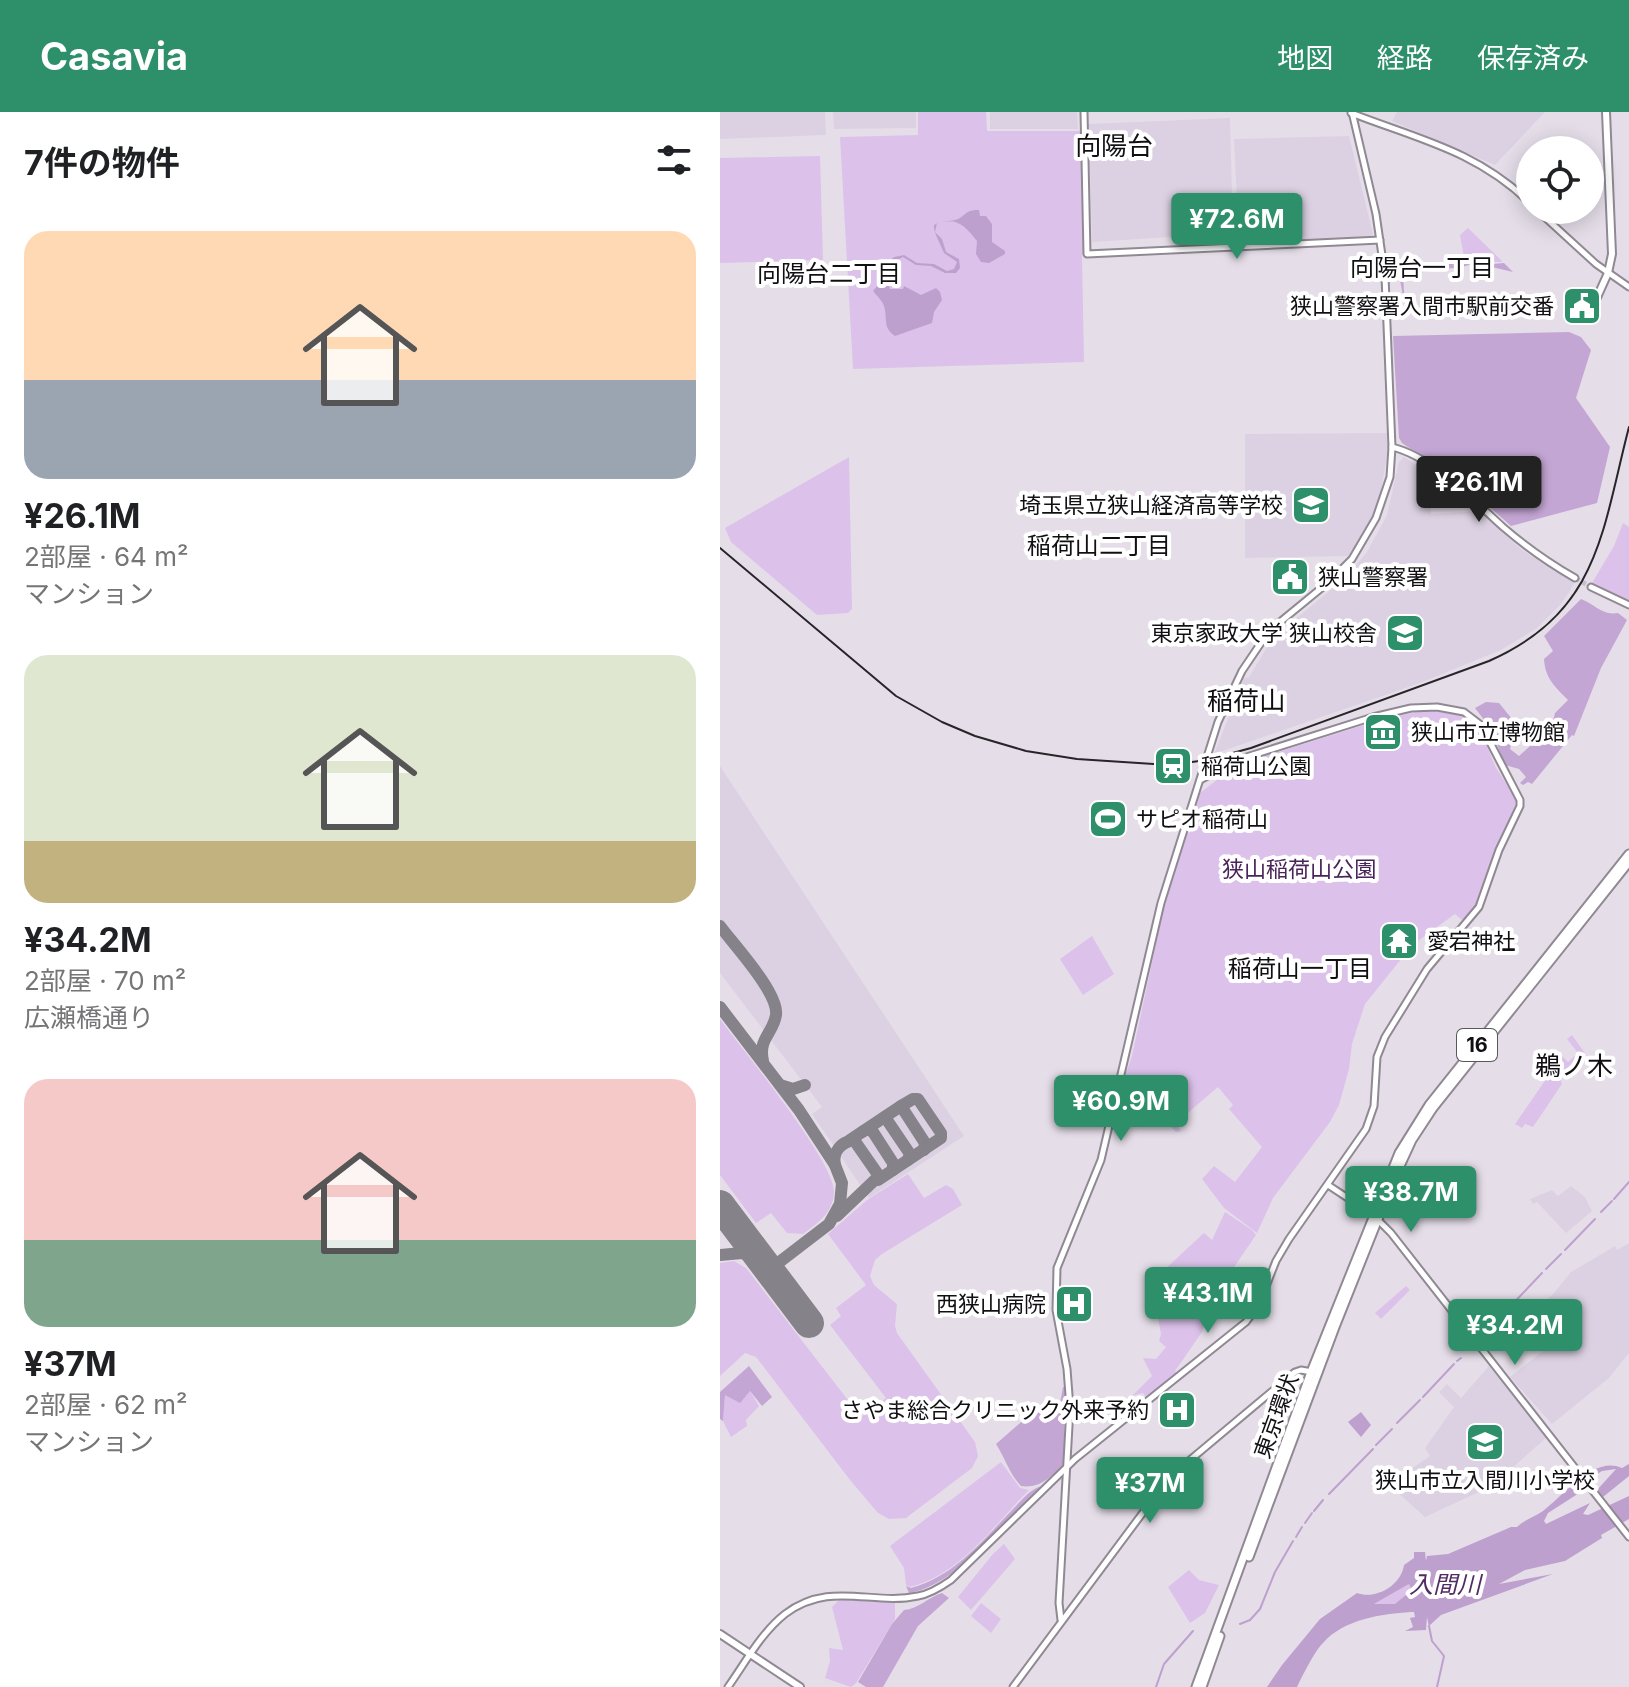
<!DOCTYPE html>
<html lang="ja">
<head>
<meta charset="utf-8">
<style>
  :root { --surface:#fff; --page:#f2f2f2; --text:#202124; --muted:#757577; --accent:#2d906a }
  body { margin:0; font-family:Inter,"Noto Sans JP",sans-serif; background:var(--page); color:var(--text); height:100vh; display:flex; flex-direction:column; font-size:30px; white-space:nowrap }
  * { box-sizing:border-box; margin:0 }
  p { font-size:26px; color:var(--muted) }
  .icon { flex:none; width:44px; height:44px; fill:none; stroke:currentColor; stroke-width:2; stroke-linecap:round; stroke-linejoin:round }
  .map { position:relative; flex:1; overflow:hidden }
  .drawer { display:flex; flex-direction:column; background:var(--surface); width:720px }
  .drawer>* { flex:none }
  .tools { position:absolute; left:796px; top:24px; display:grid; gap:16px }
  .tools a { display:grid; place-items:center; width:88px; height:88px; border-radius:50%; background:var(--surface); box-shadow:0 4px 20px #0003; font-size:40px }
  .price { position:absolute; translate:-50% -68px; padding:0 18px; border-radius:8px; background:var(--accent); color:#fff; font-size:26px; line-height:52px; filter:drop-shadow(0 2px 4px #0008) }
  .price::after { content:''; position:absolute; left:50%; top:48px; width:24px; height:18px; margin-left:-12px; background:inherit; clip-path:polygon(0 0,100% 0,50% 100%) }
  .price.active { background:#222; color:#fff }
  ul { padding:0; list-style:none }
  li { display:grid; align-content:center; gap:16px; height:424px; padding:0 24px }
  li span { display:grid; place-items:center; height:248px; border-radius:24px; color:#555 }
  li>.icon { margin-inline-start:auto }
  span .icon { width:144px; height:144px; fill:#fffc; stroke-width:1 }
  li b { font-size:34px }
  h2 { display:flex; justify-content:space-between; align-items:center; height:96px; padding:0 24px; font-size:34px }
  header { display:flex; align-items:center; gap:48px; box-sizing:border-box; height:112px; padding:0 40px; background:var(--accent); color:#fff }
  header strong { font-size:38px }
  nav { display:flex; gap:44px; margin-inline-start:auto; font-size:28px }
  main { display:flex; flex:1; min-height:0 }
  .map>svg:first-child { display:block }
  .built { fill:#dcd1e2 }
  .green { fill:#dcc2ea }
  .forest { fill:#c4a6d4 }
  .water { fill:#bea0ce; fill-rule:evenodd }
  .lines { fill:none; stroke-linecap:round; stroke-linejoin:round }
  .stream { stroke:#bea0ce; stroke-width:2 }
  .taxiway { stroke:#868289; stroke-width:12 }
  .runway { stroke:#868289; stroke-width:30 }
  .tertiary-tunnel { stroke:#c5bfc9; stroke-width:5; stroke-dasharray:5 2.5; stroke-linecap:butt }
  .tertiary-casing { stroke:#908993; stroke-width:9 }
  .secondary-casing { stroke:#908993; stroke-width:10 }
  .primary-casing { stroke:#908993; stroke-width:10 }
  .trunk-casing { stroke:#908993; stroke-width:11 }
  .tertiary { stroke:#fff; stroke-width:5 }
  .secondary { stroke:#fff; stroke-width:6 }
  .primary { stroke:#fff; stroke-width:6 }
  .trunk { stroke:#fff; stroke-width:7 }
  .rail { stroke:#272529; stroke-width:2 }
  .labels { text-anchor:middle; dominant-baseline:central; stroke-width:8; stroke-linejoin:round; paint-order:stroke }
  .shield { fill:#fff; stroke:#585759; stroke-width:2 }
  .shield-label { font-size:20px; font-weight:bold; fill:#110f12 }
  .poi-label { font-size:22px; fill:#110f12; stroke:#fff; text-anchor:end }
  .park-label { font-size:22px; fill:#4a235b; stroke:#fff }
  .street-label { font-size:22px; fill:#110f12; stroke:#fff }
  .neighbourhood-label { font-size:24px; fill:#110f12; stroke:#fff }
  .water-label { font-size:24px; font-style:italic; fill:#512b63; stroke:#fff }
  .quarter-label { font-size:26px; fill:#110f12; stroke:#fff }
</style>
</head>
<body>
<header>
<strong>Casavia</strong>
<nav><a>地図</a><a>経路</a><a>保存済み</a></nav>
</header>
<main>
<section class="drawer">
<h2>7件の物件<svg class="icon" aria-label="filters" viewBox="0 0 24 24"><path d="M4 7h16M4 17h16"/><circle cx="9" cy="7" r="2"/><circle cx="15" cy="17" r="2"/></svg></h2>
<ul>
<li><span style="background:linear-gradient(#ffd9b3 60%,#9aa5b1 0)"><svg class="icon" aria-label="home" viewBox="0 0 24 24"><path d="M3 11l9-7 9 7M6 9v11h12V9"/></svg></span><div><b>¥26.1M</b><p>2部屋 · 64 m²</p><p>マンション</p></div></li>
<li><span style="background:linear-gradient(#dfe7d0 75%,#c2b280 0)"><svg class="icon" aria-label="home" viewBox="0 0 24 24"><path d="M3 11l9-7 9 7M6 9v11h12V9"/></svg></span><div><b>¥34.2M</b><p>2部屋 · 70 m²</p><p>広瀬橋通り</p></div></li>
<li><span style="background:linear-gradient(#f6c9c9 65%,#7fa58c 0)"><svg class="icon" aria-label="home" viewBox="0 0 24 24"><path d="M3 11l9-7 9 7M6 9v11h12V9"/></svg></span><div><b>¥37M</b><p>2部屋 · 62 m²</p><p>マンション</p></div></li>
</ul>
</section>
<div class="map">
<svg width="909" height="1575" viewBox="0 0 909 1575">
  <rect width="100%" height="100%" fill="#e5dee9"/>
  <g class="built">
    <path d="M0 0H105L106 23 0 27Z"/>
    <path d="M113 0H196V16L114 17Z"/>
    <path d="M270 0H357L358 17H270Z"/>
    <path d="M677 0H825L775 53 672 9Z"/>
    <path d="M510 6 513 121 372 130 369 12Z"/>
    <path d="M629 24 653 122 648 126 519 130 514 27Z"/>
    <path d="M667 321V344L660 383 648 414 628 444 525 446V322Z"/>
    <path d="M684 345 712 363 711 402 759 399 802 438 854 471 850 479 840 493 817 516 781 538 700 571 494 642 524 566 529 565 546 537 567 514 624 467 647 440 667 403 679 350Z"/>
    <path d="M0 654 244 1024 149 1086 92 1002 102 995 0 861Z"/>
    <path d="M851 1074 865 1085 872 1099 846 1121 817 1090 813 1092 810 1087 832 1078 838 1084Z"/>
    <path d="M909 1131V1241L889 1266 832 1312 790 1265 827 1236 834 1226 813 1211 801 1221 795 1216 833 1182 851 1160 895 1134 897 1138Z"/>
    <path d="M769 1254 827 1325 772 1374 705 1405 675 1378 685 1361 710 1344 705 1336 734 1295 719 1280 727 1272 741 1286Z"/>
  </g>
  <g class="green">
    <path d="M198 0H266L267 19H363L367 142 362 143 364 250 133 257 120 25 198 23Z"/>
    <path d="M100 44 103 148 0 151V46Z"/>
    <path d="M748 116 782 149 781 150H772L763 142 744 145 740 123Z"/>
    <path d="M129 345 132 497 128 501 97 503 11 430 5 416Z"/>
    <path d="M903 411 909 415V488L872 471 894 434Z"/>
    <path d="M704 598 743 603 753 610 761 620 776 656 796 686V691C791 706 783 719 777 733 766 759 766 790 742 808L735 802 691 834 676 821 668 831 682 846 645 892 632 932 629 957 619 993 610 1010 553 1086 537 1121 504 1096 482 1067 494 1054 515 1070 542 1035 509 997 513 993 498 975 456 1011 461 1019 456 1020 406 968 405 964 412 944 446 785 467 722 470 720 480 681 516 653 654 610Z"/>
    <path d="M372 824 394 862 363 883 340 847Z"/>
    <path d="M0 907C22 937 114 1049 114 1079 114 1100 98 1111 83 1122L67 1121 51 1101 36 1111 0 1063Z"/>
    <path d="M852 923 867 944 840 967 842 972 813 1015 805 1012 802 1016 795 1012 842 944 848 950 858 941 847 927Z"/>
    <path d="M188 1062 204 1086 226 1073 233 1077 242 1093 162 1142 155 1148 150 1164 154 1173 177 1192 175 1214 177 1221 255 1330 258 1344 252 1356 186 1406 169 1407 158 1401 130 1368 36 1245 25 1241 0 1264V1151L14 1149 26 1156 141 1305 166 1286 110 1213 121 1204 116 1196 146 1173 108 1122 147 1088Z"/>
    <path d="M505 1100 532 1118 536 1123 490 1190 482 1220 455 1259 457 1261 426 1285 423 1281 412 1284 432 1264 423 1246 436 1247 446 1235 439 1229 441 1222 438 1206 444 1200V1187L439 1186 440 1177 450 1178 452 1173 442 1169V1160L484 1121 492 1128Z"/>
    <path d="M686 1174 690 1178 661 1207 655 1201Z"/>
    <path d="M30 1279 39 1294 26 1308 27 1314 11 1325 3 1309 5 1282Z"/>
    <path d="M281 1350 300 1376 309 1378C273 1414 241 1462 190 1475L186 1473 184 1456 170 1434Z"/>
    <path d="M284 1432 295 1447 251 1498 238 1485 273 1442Z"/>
    <path d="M469 1458 479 1468 499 1473 485 1501 470 1511 448 1475Z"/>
    <path d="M689 1472 693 1476 687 1484H693L692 1492 678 1494 685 1485 675 1492H654Z"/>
    <path d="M121 1486 175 1491V1507L136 1571 131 1575 105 1566 110 1549 109 1536 123 1538 112 1495Z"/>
    <path d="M261 1491 281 1507 271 1521 251 1504Z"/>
  </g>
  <g class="forest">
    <path d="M762 145 773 152 784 151 793 160 755 151 736 157 732 156 683 163 685 195 680 168 672 161Z"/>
    <path d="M849 220 861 225 871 238 856 286 890 335 877 391 791 414 746 374 682 331 679 326 673 224Z"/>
    <path d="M861 487C875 492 882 504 898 501L907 508 881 556 854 624 852 623 812 672 808 670 803 673 800 671 806 665 799 657 785 653 771 617 755 596 766 590 779 591 797 613 790 637 799 644 832 614 835 601 848 588C835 575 825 566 824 547L833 539 824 524Z"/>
    <path d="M29 1254 52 1285 42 1294 30 1279 20 1291 5 1283 3 1309 0 1307V1280Z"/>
    <path d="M343 1275H345L344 1352C332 1364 320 1377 301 1374 289 1361 285 1346 276 1332L307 1305 340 1291Z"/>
    <path d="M322 1374C289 1407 236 1474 189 1481L186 1474 191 1476C235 1464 263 1428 293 1397 302 1388 310 1377 322 1374Z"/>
    <path d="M222 1481 229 1486 198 1514 163 1575H146L138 1570 172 1512 184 1498C198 1497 209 1485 222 1481Z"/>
  </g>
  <g class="water">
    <path d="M259 98 260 104H266L272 112V130L285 139V142L269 151 261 150 256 142 257 129C245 114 237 105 217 111L215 120 222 127 226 140 239 147 240 156 236 161H225L211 154 196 153 183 145 169 152 166 164 170 177H183L184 174 201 183 216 176 220 180 222 188 214 200 212 211 175 224C162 215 168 207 164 194 162 188 156 183 153 179L163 167 166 152 174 145 184 143 197 151 214 152 227 159 234 157 237 150 224 141C221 133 213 120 214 113 222 107 232 111 240 106 248 100 248 98 259 98Z"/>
    <path d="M641 1300 651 1313 641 1325 628 1310Z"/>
    <path d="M909 1352V1364L883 1385 877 1378 896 1357 882 1359 869 1367 856 1383 828 1401 824 1409 826 1412 870 1391 863 1402 868 1403 909 1384V1407L881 1423 882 1426 845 1449 805 1458 779 1472 833 1462 721 1503 709 1514 710 1520 707 1505 706 1518 685 1519 693 1515 690 1506 695 1505 694 1500H691C662 1502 624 1507 603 1531 594 1540 583 1563 577 1575H547L562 1553 600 1507 637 1481C655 1488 681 1474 684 1453L694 1446V1440H705L706 1449 707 1444 728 1442 791 1415H797C804 1408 814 1405 823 1399 843 1384 874 1343 902 1356ZM689 1472 692 1478 675 1492H654Z"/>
  </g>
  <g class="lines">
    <g class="stream">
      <path d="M894 1087 909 1070"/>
      <path d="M881 1100 892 1089"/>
      <path d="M845 1138 875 1107"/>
      <path d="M826 1157 841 1142"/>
      <path d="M786 1199 822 1161"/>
      <path d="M759 1227 781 1204"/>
      <path d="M737 1249 741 1246"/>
      <path d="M703 1285 734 1252"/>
      <path d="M677 1311 700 1288"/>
      <path d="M656 1333 672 1317"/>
      <path d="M609 1382 653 1337"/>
      <path d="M594 1399 603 1388"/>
      <path d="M585 1411 592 1401"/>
      <path d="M576 1425 582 1415"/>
      <path d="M520 1512 530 1508 540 1497 555 1460 573 1429"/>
      <path d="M709 1514 712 1529 724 1544 717 1575"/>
      <path d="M436 1575 444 1552 473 1519"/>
    </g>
    <g class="taxiway">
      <path d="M0 814C14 833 59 881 56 903 53 922 38 926 43 949"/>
      <path d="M0 895 79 998 115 1053 122 1071 120 1092 109 1112 49 1158"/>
      <path d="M60 973 73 977 85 973"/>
      <path d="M165 1005 190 1042 188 1048"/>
      <path d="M142 1020 148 1017 153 1020 173 1051V1058"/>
      <path d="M130 1028 181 994 205 1031 204 1038"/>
      <path d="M115 1053C112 1040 121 1030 134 1028L159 1064 117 1104"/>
      <path d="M158 1068 221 1026V1021L198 987H193L181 994"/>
      <path d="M0 1143 22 1141 40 1146"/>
    </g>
    <path class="runway" d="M0 1093 89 1211"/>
    <path class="tertiary-tunnel" d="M855 466 871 475"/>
    <defs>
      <g id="tertiary">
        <path d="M364 0 367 142 660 128"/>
        <path d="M631 1C698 27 757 39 810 91"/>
        <path d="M817 98 876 152 909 175"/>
        <path d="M672 335C713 345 753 388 783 415 805 434 829 451 855 466"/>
        <path d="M871 475 909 493"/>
        <path d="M608 1073 652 1102 671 1121 909 1425"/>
        <path d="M341 1508 339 1491 350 1296 347 1257 336 1198 337 1156 381 1048 441 791 498 610 522 559 549 519 610 469 632 447 656 406 670 365 672 335 665 164 656 102 632 0"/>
        <path d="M8 1575C25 1551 41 1521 65 1502 110 1468 152 1494 198 1484 210 1482 221 1475 231 1468L355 1347 526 1210 539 1192 556 1149 569 1127 646 1017 654 994 657 945 665 925 707 857 759 795 779 738 800 694V688L761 613 744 600 717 595 691 596 653 605 517 648 480 668"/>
        <path d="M293 1575 442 1375 470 1348 575 1260 581 1258 592 1260"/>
      </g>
      <path id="secondary" d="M874 192 888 161 892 142 886 0"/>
      <path id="primary" d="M0 1522 80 1575"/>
      <g id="trunk">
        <path d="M529 1445 615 1215 674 1067 692 1028 713 996 909 750"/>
        <path d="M476 1575 591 1260 679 1041 709 993 909 742"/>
        <path d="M482 1575 500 1524"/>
      </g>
    </defs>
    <use href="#tertiary" class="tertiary-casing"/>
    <use href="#secondary" class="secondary-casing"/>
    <use href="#primary" class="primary-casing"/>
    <use href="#trunk" class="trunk-casing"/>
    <use href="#tertiary" class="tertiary"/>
    <use href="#secondary" class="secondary"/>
    <use href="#primary" class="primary"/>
    <use href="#trunk" class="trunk"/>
    <path class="rail" d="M0 436 176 584 222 610 255 624 306 639 357 647 449 653 487 648 531 636 769 549C880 500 882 418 909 315"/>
  </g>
  <defs>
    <symbol id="civic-square" viewBox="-11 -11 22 22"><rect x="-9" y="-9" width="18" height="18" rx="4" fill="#2d906a" stroke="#fff"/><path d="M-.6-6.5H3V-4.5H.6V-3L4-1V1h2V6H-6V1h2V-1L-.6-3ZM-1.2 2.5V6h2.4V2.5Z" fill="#fff"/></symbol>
    <symbol id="school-square" viewBox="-11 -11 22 22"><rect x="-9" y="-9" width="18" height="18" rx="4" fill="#2d906a" stroke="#fff"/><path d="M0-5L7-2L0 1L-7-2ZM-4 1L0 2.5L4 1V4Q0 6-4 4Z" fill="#fff"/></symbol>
    <symbol id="university-square" viewBox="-11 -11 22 22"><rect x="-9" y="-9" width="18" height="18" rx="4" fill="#2d906a" stroke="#fff"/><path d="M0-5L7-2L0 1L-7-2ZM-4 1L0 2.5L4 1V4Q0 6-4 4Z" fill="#fff"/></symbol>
    <symbol id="museum-square" viewBox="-11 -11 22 22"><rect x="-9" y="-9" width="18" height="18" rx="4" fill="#2d906a" stroke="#fff"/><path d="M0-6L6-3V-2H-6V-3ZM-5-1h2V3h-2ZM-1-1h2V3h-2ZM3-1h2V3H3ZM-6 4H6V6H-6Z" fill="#fff"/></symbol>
    <symbol id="station-square" viewBox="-11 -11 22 22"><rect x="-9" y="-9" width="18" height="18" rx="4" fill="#2d906a" stroke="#fff"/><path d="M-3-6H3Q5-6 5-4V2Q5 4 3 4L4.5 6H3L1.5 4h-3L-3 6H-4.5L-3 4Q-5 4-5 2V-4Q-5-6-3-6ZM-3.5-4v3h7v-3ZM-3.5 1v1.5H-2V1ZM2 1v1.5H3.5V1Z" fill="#fff"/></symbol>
    <symbol id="stadium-square" viewBox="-11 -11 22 22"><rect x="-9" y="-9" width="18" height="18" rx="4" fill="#2d906a" stroke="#fff"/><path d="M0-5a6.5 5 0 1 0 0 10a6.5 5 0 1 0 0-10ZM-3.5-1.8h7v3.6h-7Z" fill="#fff"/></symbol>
    <symbol id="temple-square" viewBox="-11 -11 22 22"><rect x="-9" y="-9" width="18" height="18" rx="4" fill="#2d906a" stroke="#fff"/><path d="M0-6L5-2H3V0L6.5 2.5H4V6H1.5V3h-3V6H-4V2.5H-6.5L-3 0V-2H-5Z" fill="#fff"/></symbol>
    <symbol id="hospital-square" viewBox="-11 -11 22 22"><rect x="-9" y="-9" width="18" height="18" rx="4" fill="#2d906a" stroke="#fff"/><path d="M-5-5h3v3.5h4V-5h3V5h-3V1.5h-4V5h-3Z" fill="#fff"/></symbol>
  </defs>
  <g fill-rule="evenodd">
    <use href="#civic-square" x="840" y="172" width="44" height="44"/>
    <use href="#school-square" x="569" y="371" width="44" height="44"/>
    <use href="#civic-square" x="548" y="443" width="44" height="44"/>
    <use href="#university-square" x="663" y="499" width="44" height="44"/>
    <use href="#museum-square" x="641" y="598" width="44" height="44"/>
    <use href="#station-square" x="431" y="632" width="44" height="44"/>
    <use href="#stadium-square" x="366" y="685" width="44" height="44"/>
    <use href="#temple-square" x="657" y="807" width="44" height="44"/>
    <use href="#hospital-square" x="332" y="1170" width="44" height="44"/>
    <use href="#hospital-square" x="435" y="1276" width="44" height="44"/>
    <use href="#school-square" x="743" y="1308" width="44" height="44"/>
  </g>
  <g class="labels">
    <rect class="shield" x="737" y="917" width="40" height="32" rx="6"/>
    <g class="shield-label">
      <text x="757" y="933">16</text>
    </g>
    <g class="poi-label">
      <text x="834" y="194">狭山警察署入間市駅前交番</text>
      <text x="563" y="393">埼玉県立狭山経済高等学校</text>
      <text x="598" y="465" text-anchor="start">狭山警察署</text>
      <text x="657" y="521">東京家政大学 狭山校舎</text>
      <text x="691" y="620" text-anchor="start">狭山市立博物館</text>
      <text x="481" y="654" text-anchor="start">稲荷山公園</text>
      <text x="416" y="707" text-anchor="start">サピオ稲荷山</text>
      <text x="707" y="829" text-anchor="start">愛宕神社</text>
      <text x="326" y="1192">西狭山病院</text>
      <text x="429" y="1298">さやま総合クリニック外来予約</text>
      <text x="765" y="1368" text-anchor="middle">狭山市立入間川小学校</text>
    </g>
    <g class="park-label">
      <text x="579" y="757">狭山稲荷山公園</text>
    </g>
    <g class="street-label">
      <text transform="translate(556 1304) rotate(-70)">東京環状</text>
    </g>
    <g class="neighbourhood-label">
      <text x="702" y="155">向陽台一丁目</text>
      <text x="109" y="161">向陽台二丁目</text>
      <text x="379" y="433">稲荷山二丁目</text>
      <text x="580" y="856">稲荷山一丁目</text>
    </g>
    <g class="water-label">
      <text x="725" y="1472">入間川</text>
    </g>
    <g class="quarter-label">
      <text x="394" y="33">向陽台</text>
      <text x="526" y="588">稲荷山</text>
      <text x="854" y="953">鵜ノ木</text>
    </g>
  </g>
</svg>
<div class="tools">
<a><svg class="icon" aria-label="locate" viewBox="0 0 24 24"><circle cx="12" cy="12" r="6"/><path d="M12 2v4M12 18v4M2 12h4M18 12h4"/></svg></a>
</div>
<b class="price" style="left:517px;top:149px">¥72.6M</b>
<b class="price active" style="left:759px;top:412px">¥26.1M</b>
<b class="price" style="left:401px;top:1031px">¥60.9M</b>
<b class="price" style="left:691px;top:1122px">¥38.7M</b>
<b class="price" style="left:488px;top:1223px">¥43.1M</b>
<b class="price" style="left:795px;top:1255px">¥34.2M</b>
<b class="price" style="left:430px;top:1413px">¥37M</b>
</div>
</main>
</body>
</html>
